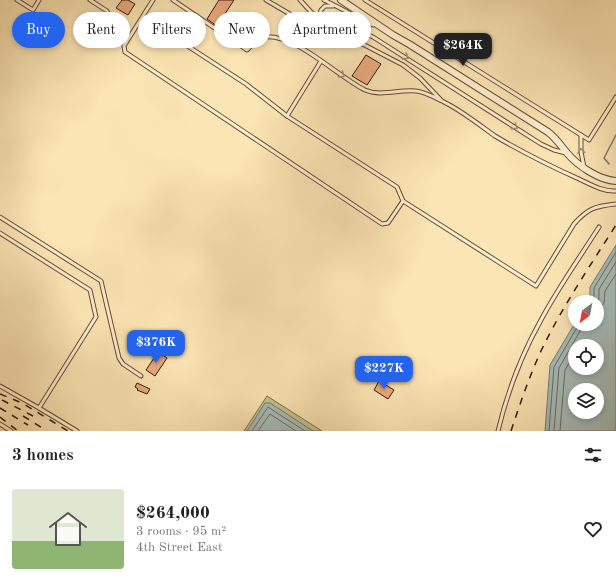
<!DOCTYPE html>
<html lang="en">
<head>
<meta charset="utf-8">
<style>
  :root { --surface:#fff; --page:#f6f6f6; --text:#222; --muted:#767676; --line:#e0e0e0; --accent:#2563eb }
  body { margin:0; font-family:"Old Standard TT",serif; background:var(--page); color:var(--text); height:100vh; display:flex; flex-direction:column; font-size:15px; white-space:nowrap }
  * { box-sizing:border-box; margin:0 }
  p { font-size:13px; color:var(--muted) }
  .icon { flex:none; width:22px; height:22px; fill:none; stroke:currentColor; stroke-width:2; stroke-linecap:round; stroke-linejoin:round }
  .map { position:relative; height:431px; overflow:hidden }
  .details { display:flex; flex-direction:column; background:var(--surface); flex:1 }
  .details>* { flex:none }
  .hud { position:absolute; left:12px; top:12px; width:400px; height:36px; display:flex; gap:8px }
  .needle { width:26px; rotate:212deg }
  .fabs { position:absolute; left:568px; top:295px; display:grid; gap:8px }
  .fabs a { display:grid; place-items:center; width:36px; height:36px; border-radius:50%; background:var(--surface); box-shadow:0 2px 6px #0003; font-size:20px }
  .price { position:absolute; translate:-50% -34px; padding:0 9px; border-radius:8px; background:var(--accent); color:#fff; font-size:13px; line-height:26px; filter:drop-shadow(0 1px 2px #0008) }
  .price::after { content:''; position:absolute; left:50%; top:24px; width:12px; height:9px; margin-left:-6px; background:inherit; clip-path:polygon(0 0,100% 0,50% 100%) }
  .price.active { background:#222; color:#fff }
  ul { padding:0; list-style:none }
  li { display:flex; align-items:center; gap:12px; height:100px; padding:0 12px }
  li+li { border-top:1px solid var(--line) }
  li span { display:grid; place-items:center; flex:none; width:112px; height:80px; border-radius:4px; color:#555 }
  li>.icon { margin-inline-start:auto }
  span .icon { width:48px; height:48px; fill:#fffc; stroke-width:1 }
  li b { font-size:17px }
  h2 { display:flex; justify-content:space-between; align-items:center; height:48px; padding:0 12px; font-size:17px }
  .chip { padding:0 14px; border-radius:18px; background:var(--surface); box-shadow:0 2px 6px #0003; font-size:14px; line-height:36px }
  .chip.active { background:var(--accent); color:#fff }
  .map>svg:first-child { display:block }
  .green { fill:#c3c38a; stroke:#7c6e4a }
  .water { fill:#a6bcb9; stroke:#797a73; fill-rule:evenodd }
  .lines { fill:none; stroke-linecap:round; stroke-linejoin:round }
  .shore { stroke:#6e6a61; stroke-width:1 }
  .stream { stroke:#797a73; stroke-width:1.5 }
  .building { fill:#eaab7f; stroke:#351809 }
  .service-casing { stroke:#674b34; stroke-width:5 }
  .minor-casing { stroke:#674b34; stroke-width:8 }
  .service { stroke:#fdeece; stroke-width:3 }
  .minor { stroke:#fdeece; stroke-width:6 }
  .rail { stroke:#351809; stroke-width:1.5; stroke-dasharray:7 7; stroke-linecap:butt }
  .oneway { stroke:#a38e75 }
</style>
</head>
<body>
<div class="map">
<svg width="616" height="431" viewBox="0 0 616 431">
  <rect width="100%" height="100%" fill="#fce5b4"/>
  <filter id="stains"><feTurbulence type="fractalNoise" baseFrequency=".005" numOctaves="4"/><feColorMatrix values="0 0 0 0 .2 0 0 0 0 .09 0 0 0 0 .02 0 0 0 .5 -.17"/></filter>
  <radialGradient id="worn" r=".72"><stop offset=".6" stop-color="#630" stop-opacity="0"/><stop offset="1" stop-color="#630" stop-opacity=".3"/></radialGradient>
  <path class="green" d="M267 396 322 431H244Z"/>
  <g class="water">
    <path d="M616 245V431H545L550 365 575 323 597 324V302H587L590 297V287ZM575 346H597V368H575ZM575 390H597V412H575Z"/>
    <path d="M265 403H270L313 431H247Z"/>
  </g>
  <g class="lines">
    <g class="shore">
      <path d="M592 302 594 298V288L616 252"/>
      <path d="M597 303 599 298V289L616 262"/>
      <path d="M597 313 604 303 605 291 616 274"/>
      <path d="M252 431 268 407 305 431"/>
      <path d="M258 431 270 414 296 431"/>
      <path d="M549 431 554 367 579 324"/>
      <path d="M554 431 559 368 584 324"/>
      <path d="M560 431 565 370 575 353"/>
    </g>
    <path class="stream" d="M609 164 604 158 616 135"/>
  </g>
  <g class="building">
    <path d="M122 0H128L135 4 128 15 116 8Z"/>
    <path d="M219 0H234L217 26 207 19Z"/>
    <path d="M366 55 381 64 367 85 352 76Z"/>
    <path d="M158 352 167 358 155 376 146 370Z"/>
    <path d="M379 381 394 390 388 399 374 390Z"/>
    <path d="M137 383 150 389 147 394 137 390 138 389 135 387Z"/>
  </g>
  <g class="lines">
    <defs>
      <g id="service">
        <path d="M17 0 33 10 39 0"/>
        <path d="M90 0 107 11 108 14"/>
        <path d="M153 0 124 46 125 52 382 224 388 223 403 201"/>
        <path d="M173 0 247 50C252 45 257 38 264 37 295 33 338 77 365 90 381 97 400 89 416 91 425 92 434 97 442 101 461 110 478 124 495 136 522 152 550 166 579 179 590 184 603 192 616 191"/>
        <path d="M266 0 322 33 351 38 403 65 420 78 440 99"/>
        <path d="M300 0C307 7 314 17 323 22 338 31 357 29 373 37L541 144 554 150 566 153"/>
        <path d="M324 0 373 25"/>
        <path d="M365 0 589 140 616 97"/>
        <path d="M143 17 246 84 287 116 397 187 403 201 536 286 574 224C588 208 596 206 616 204"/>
        <path d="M327 22 320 16 321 10 325 6H333"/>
        <path d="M287 116 321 61"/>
        <path d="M581 135V152L584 167"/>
        <path d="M0 217 101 281 119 358 123 364 141 376"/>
        <path d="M0 233 90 290 96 317 39 408 77 431"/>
        <path d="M0 386 39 408"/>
        <path d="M0 424 11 431"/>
        <path d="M498 431C507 393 522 354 541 320 558 288 580 257 599 227"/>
      </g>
      <path id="minor" d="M341 0 393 35 409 44 548 132C556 138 561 146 567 153 578 166 599 180 616 181"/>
    </defs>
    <use href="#service" class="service-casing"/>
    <use href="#minor" class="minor-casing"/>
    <use href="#service" class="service"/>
    <use href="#minor" class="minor"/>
    <g class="rail">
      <path d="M0 394 22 403 68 431"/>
      <path d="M2 400 33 416"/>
      <path d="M0 408 28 425"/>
      <path d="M23 416 47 431"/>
      <path d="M0 417 18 431"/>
      <path d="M511 431C520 404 529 377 541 351 562 307 590 266 616 225"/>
    </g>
  </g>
  <defs><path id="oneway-chevron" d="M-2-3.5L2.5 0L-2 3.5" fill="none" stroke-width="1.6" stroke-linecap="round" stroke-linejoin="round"/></defs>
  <g class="oneway">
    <use href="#oneway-chevron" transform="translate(406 57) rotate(32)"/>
    <use href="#oneway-chevron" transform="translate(342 75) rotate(35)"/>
    <use href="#oneway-chevron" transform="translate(515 127) rotate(33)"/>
    <use href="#oneway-chevron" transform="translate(581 151) rotate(-98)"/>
  </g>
  <rect width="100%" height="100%" filter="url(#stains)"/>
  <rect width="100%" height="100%" fill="url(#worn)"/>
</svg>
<div class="fabs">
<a><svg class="needle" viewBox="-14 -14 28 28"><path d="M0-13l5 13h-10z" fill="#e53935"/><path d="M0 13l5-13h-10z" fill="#767676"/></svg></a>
<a><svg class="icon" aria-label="locate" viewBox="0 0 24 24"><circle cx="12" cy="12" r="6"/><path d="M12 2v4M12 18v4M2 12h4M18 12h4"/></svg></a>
<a><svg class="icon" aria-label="layers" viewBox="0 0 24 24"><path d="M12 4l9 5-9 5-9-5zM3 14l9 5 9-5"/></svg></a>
</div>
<b class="price active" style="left:463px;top:67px">$264K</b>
<b class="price" style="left:156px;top:364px">$376K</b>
<b class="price" style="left:384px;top:390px">$227K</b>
<div class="hud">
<a class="chip active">Buy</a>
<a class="chip">Rent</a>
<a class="chip">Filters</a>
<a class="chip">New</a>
<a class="chip">Apartment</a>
</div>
</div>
<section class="details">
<h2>3 homes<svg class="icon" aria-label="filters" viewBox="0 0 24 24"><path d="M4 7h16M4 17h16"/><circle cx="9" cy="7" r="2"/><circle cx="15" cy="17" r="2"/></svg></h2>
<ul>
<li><span style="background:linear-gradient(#dfe7d0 65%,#8fb573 0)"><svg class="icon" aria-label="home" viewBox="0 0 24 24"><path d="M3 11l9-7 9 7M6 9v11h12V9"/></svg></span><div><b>$264,000</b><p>3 rooms · 95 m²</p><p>4th Street East</p></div><svg class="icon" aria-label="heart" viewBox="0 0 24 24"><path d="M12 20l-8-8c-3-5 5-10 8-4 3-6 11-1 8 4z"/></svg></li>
</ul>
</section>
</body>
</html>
